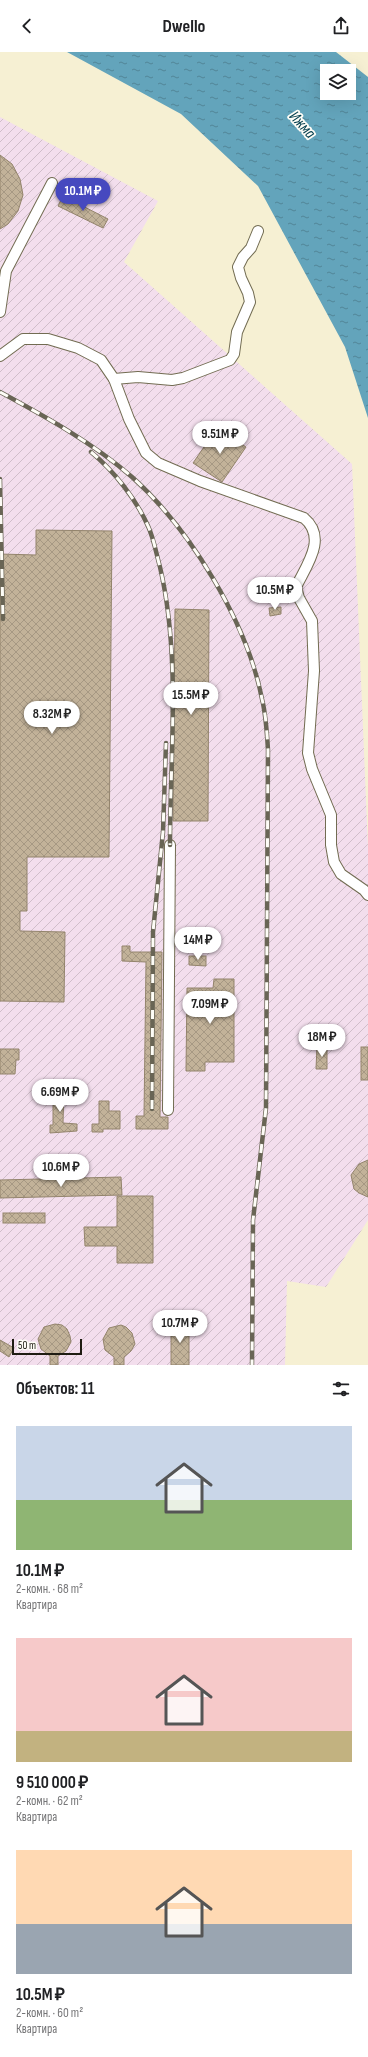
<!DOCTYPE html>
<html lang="ru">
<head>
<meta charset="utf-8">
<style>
  :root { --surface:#fff; --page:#f2f2f2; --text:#202124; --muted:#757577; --accent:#4649bf }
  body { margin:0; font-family:"Sofia Sans Condensed",sans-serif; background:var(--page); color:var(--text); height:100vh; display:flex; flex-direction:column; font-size:15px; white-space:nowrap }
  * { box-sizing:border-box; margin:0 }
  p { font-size:13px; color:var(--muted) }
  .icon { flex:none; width:22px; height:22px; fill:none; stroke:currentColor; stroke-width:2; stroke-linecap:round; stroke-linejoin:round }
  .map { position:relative; height:1313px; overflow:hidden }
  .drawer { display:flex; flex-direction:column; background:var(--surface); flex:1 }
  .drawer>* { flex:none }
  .controls { position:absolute; left:320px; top:12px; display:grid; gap:8px }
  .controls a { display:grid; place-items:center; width:36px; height:36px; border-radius:0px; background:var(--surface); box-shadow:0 4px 16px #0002; font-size:20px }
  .scale { position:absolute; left:12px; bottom:10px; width:70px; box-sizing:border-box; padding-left:4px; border:2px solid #1f1c12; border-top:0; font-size:11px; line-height:14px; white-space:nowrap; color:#1f1c12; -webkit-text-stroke:3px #fefdf7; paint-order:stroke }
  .price { position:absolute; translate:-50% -34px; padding:0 9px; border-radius:14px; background:#fff; color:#222; font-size:13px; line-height:26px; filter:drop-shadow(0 1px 2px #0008) }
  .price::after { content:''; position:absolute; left:50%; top:24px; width:12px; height:9px; margin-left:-6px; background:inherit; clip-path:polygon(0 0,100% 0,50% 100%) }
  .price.current { background:var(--accent); color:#fff }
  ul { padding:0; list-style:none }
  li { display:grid; align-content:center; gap:8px; height:212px; padding:0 16px }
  li span { display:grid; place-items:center; height:124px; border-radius:0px; color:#555 }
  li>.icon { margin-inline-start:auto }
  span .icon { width:72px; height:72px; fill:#fffc; stroke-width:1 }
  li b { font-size:17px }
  h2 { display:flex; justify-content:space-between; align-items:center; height:48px; padding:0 16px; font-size:17px }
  header { display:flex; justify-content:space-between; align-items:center; height:52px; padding:0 16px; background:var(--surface); font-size:18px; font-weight:700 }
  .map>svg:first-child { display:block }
  .industrial { fill:url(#industrial-furrows) }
  .water { fill:url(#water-ripples); fill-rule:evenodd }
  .building { fill:url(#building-cross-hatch); stroke:#93846c }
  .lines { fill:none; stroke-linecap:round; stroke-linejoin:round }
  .minor-casing { stroke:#726c52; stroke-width:12 }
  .minor { stroke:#fff; stroke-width:10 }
  .rail-casing { stroke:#696555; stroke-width:4.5 }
  .rail { stroke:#fefdf7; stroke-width:3; stroke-dasharray:9; stroke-linecap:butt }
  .labels { text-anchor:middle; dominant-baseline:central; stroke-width:3.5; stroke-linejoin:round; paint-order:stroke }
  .water-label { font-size:16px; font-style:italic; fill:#003c4c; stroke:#fefdf7 }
</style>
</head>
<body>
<header><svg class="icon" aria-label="back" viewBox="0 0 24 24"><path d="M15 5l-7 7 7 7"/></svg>Dwello<svg class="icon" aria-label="share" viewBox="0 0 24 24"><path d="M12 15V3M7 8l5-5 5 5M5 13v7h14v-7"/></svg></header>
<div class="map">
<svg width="368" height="1313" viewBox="0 0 368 1313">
  <defs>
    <pattern id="industrial-furrows" width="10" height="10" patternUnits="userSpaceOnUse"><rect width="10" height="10" fill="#f3deed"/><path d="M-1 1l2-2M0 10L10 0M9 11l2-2" fill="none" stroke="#d0beca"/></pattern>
    <pattern id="water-ripples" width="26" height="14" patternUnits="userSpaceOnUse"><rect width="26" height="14" fill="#63a4bb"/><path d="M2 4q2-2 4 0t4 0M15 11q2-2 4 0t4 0" fill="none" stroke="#518597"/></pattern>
    <pattern id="building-cross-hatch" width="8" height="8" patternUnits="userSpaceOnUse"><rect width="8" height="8" fill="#c2b299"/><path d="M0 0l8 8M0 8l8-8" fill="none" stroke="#a69883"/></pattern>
  </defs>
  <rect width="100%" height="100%" fill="#f6f0d3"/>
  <path class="industrial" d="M0 65 158 149 124 210 352 412 368 796V1168L326 1235 287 1229 285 1313H0Z"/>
  <path class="water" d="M67 0H336L368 25V366L345 295 258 134 181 62ZM327 19H349V41H327Z"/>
  <g class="building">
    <path d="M0 103 12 112 20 127 23 143 18 159 8 172 0 177Z"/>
    <path d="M63 144 108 167 103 176 58 154Z"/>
    <path d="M217 376 246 395 222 430 193 411Z"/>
    <path d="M36 478 112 479 109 805H27V859H20V879L65 880 64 950 0 949V502L36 503Z"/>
    <path d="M281 555V562L270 564 269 556Z"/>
    <path d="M175 557 209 558 208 769H173Z"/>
    <path d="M122 894H130V900H162L160 1065H168V1077H136V1064H144L146 910 122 909Z"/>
    <path d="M189 904H206V914L189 913Z"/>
    <path d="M214 927H234V1010H205V1019H186L187 936H213Z"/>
    <path d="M317 994H327V1017H316Z"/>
    <rect x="361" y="995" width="7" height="33"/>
    <path d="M0 997H19V1008H16L15 1022H0Z"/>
    <path d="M53 1035H64L63 1071 77 1072V1079L50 1081V1073H53Z"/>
    <path d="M99 1049H109V1059H120V1077H103V1080H92V1072H99Z"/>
    <path d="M368 1108V1145L359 1141 354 1137 351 1123 359 1112Z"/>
    <path d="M121 1125 122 1143 0 1146V1128Z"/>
    <path d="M117 1144H153V1211H117V1194H85L84 1175H117Z"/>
    <rect x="3" y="1161" width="42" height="10"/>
    <path d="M171 1271 189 1272V1313H171Z"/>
    <path d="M55 1272 62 1273 67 1277 70 1284 71 1290 66 1299 58 1304V1313H50V1304L41 1297 38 1287 44 1275Z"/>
    <path d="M121 1273 126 1275 132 1281 135 1292 131 1299 124 1305V1313H114V1305L105 1298 103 1287 109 1276Z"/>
    <path d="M0 1288 14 1296 9 1305 0 1299Z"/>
  </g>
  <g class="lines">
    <defs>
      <g id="minor">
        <path d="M0 260 6 219 52 131"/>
        <path d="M0 304 23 287H48L78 296 101 308 114 327 129 367 146 401 158 411 200 429 304 466C328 486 306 514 296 535L299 546 312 569 314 619 308 701 312 717 331 763V793L334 810 341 822 364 838 368 843"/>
        <path d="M114 327 138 325 172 328 183 326 230 308 234 302 237 280 250 250 248 241 241 226 238 215 243 205 251 196 258 179"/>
        <path d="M168 1058 170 793"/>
      </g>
    </defs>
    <use href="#minor" class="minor-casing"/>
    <use href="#minor" class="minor"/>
    <defs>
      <g id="rail">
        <path d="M0 340C46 365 93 391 132 425 190 477 247 570 262 647 266 663 267 681 268 698L266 1056 253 1168 252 1313"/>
        <path d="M91 400C114 419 136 447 148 474 154 487 156 501 160 515 181 605 170 702 170 793"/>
        <path d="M0 427 3 567"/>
        <path d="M152 1057 153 880 163 780 166 691"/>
      </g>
    </defs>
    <use href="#rail" class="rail-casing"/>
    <use href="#rail" class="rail"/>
  </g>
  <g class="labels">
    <g class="water-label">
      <text transform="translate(302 73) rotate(48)">Ижма</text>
    </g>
  </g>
</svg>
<div class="controls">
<a><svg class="icon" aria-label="layers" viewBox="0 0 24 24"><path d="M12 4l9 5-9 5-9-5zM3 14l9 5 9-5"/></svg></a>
</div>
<div class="scale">50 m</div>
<b class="price current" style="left:83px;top:160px">10.1M ₽</b>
<b class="price" style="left:220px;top:403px">9.51M ₽</b>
<b class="price" style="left:275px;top:559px">10.5M ₽</b>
<b class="price" style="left:191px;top:664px">15.5M ₽</b>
<b class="price" style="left:52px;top:683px">8.32M ₽</b>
<b class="price" style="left:198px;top:909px">14M ₽</b>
<b class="price" style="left:210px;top:973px">7.09M ₽</b>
<b class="price" style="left:322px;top:1006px">18M ₽</b>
<b class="price" style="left:60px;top:1061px">6.69M ₽</b>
<b class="price" style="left:61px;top:1136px">10.6M ₽</b>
<b class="price" style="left:180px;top:1292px">10.7M ₽</b>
</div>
<section class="drawer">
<h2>Объектов: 11<svg class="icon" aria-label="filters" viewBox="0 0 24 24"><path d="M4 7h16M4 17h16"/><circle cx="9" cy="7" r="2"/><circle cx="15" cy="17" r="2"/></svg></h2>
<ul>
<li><span style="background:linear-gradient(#c9d6e8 60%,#8fb573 0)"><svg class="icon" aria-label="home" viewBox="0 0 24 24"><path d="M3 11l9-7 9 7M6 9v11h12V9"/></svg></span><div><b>10.1M ₽</b><p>2-комн. · 68 m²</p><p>Квартира</p></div></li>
<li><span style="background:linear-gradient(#f6c9c9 75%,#c2b280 0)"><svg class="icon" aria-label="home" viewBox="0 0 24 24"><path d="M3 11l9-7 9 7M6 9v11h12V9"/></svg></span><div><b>9 510 000 ₽</b><p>2-комн. · 62 m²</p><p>Квартира</p></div></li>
<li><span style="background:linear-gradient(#ffd9b3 60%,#9aa5b1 0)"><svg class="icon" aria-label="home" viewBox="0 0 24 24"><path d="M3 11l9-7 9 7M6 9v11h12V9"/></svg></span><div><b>10.5M ₽</b><p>2-комн. · 60 m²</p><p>Квартира</p></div></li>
</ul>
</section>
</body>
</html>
